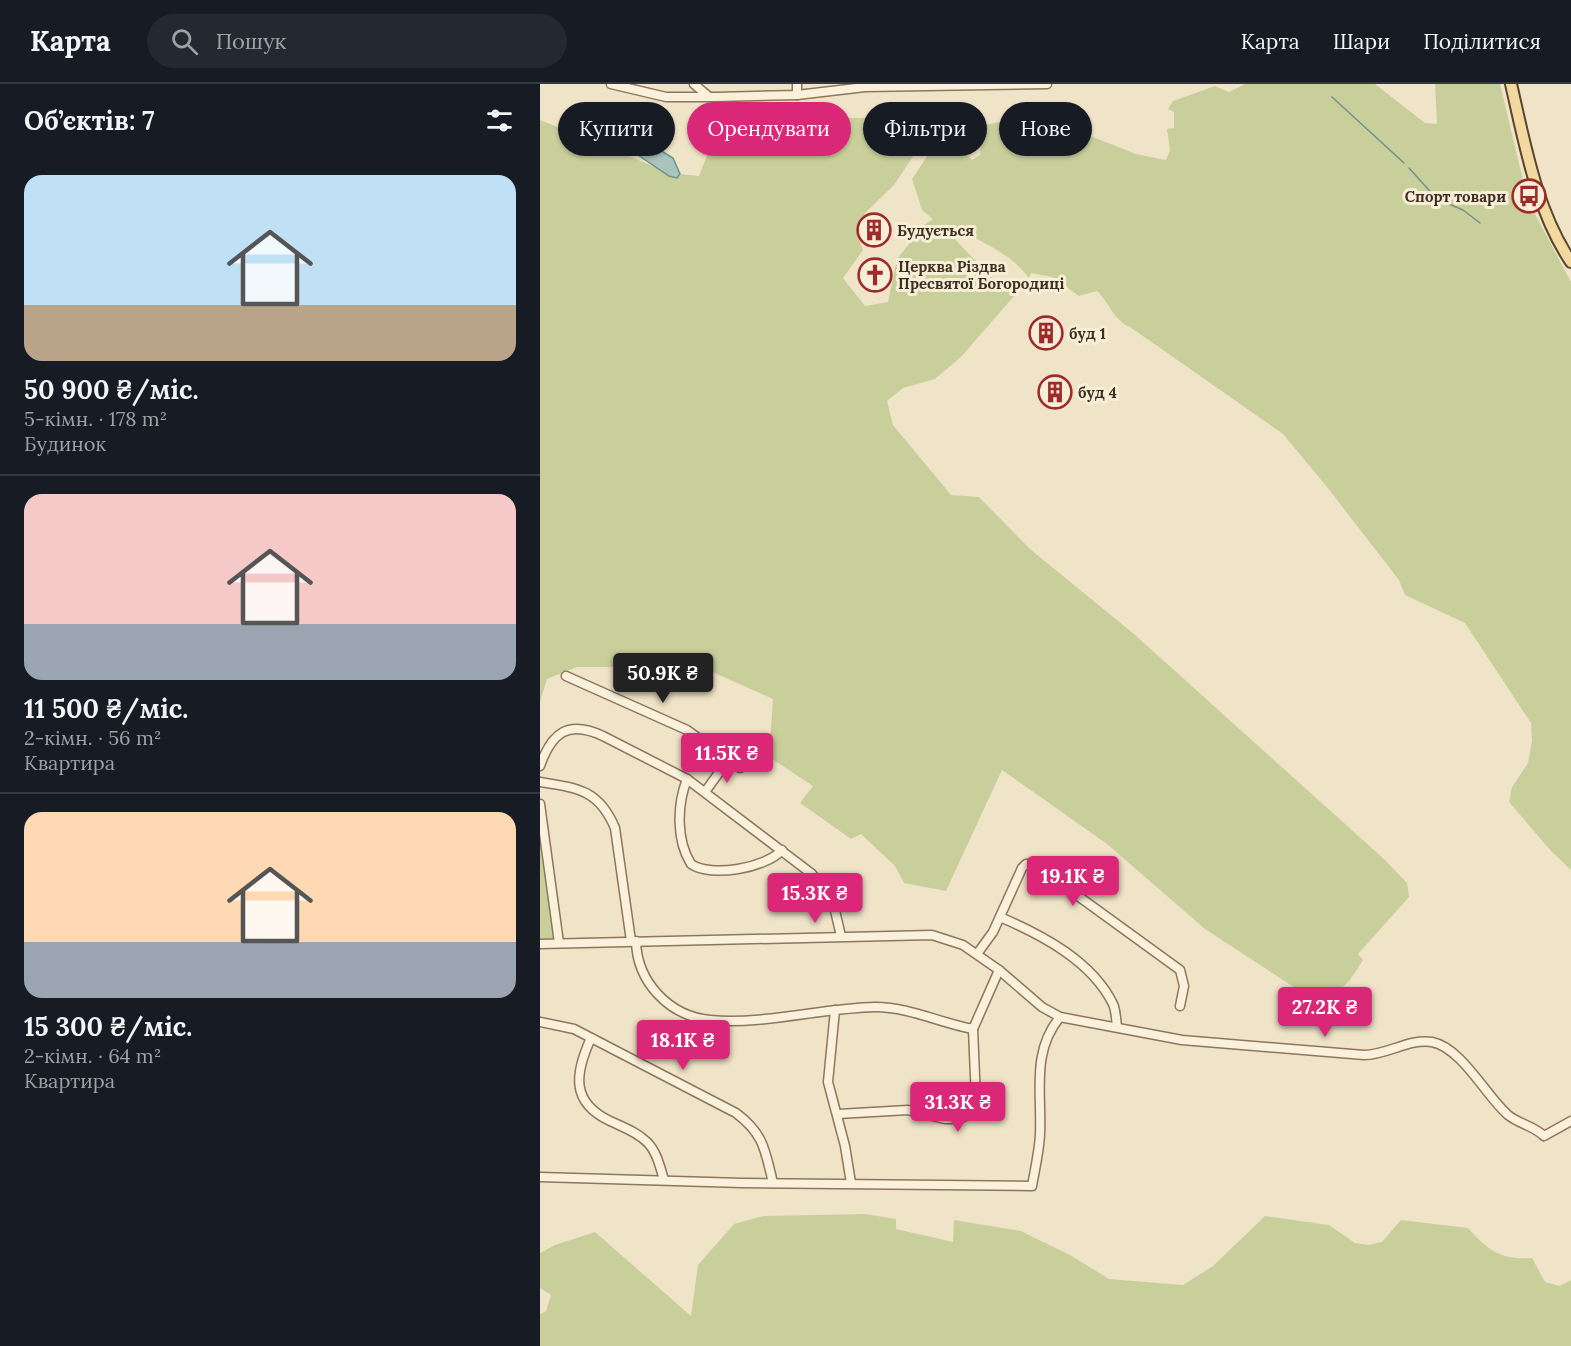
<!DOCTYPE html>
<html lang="uk">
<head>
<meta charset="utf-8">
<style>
  :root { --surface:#171b24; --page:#242831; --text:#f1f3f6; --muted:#9ea1a6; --line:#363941; --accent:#db2777 }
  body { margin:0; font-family:Lora,serif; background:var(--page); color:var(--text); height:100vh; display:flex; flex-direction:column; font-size:22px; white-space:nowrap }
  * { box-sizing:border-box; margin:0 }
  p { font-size:20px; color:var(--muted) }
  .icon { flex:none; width:33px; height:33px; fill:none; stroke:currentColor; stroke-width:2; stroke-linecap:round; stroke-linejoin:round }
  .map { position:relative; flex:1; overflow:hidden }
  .side { display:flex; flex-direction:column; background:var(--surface); width:540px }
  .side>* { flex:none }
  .banner { position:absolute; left:18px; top:18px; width:570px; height:54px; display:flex; gap:12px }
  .price { position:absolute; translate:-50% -51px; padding:0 14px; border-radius:6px; background:var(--accent); color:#fff; font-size:20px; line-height:39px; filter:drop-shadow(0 2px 3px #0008) }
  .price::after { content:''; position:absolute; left:50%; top:36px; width:18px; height:14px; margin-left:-9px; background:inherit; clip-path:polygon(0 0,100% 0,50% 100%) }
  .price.on { background:#222; color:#fff }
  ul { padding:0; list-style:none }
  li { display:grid; align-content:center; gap:12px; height:318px; padding:0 24px }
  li+li { border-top:2px solid var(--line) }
  li span { display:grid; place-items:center; height:186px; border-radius:18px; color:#555 }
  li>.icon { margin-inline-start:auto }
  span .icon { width:108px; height:108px; fill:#fffc; stroke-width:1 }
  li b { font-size:26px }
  h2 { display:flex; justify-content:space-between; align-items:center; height:72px; padding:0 24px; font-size:26px }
  .chip { padding:0 21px; border-radius:27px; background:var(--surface); box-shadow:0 2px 4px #0004; font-size:21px; line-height:54px }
  .chip.on { background:var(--accent); color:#fff }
  header { display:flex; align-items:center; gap:36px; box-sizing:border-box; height:84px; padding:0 30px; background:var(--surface); border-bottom:2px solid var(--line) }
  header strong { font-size:28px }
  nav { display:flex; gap:33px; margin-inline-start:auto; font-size:21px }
  .search { width:420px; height:54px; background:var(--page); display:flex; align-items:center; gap:15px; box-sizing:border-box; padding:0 21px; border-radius:33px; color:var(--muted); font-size:22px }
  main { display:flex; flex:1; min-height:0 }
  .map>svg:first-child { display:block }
  .green { fill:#c9cf9b }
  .water { fill:#a9c4bc; stroke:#6f938a; stroke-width:1.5 }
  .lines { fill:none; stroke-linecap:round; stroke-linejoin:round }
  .stream { stroke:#6f938a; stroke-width:1.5 }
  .minor-casing { stroke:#8d765c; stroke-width:11 }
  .major-casing { stroke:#5b4430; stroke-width:14 }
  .minor { stroke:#faf1dc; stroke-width:8 }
  .major { stroke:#f3d9a0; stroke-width:10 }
  .labels { text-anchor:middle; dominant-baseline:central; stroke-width:6; stroke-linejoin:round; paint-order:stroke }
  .poi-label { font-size:15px; font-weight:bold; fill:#3d2e20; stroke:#f7eed8; text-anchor:start }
</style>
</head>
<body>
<header>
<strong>Карта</strong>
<div class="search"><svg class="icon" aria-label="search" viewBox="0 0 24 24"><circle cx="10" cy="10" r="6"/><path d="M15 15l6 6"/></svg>Пошук</div>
<nav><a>Карта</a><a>Шари</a><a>Поділитися</a></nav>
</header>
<main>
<section class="side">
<h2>Об’єктів: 7<svg class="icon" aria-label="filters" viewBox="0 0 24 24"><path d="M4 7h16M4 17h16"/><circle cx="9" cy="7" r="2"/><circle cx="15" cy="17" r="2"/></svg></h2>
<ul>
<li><span style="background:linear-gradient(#bfe0f5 70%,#b9a48a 0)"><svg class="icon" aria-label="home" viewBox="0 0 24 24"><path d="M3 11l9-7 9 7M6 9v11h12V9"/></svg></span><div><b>50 900 ₴/міс.</b><p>5-кімн. · 178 m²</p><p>Будинок</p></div></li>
<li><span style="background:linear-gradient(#f6c9c9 70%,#9aa5b1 0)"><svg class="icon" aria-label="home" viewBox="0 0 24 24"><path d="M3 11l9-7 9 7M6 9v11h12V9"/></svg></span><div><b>11 500 ₴/міс.</b><p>2-кімн. · 56 m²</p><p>Квартира</p></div></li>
<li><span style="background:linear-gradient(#ffd9b3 70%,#9aa5b1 0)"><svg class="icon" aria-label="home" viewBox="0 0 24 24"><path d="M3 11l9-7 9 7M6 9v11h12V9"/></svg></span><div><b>15 300 ₴/міс.</b><p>2-кімн. · 64 m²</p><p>Квартира</p></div></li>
</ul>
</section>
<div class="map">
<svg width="1031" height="1262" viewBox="0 0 1031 1262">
  <rect width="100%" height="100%" fill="#f0e4c8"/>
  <g class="green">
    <path d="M705 0H835L885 39 897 40 895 0H960L988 117 1031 198V786L1012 768 969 718 972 703 988 679 992 657 991 639 925 539 865 511 859 496 787 403 743 350 590 243C573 236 570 219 557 207L539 212 512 193 491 189 489 194C469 167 434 154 405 140 409 153 446 186 458 200L476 198 482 203 421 273 395 295 363 304 347 317 353 341 411 411 439 413 490 465 594 550 844 775 867 799 869 813 818 870 823 876 810 896 789 916 763 909 665 845 567 760 462 686 406 807 364 799 355 782 321 750 311 755 260 719 273 702 229 673 233 615 141 574 112 583H37L7 595 0 618V36L130 89 159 92 182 32 385 35 384 56 354 101 325 129 317 151 323 166 303 194 325 222 348 218 357 175 384 141 393 135 382 126 372 95 404 47 418 50 424 68 432 76 440 71 441 57 434 44 463 37H512L596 70 626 76 630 66 627 45 634 44V28L628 25 633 17 675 2 689 8Z"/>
    <path d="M0 720 19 859 0 860Z"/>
    <path d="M325 1130 356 1135V1145L413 1158 414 1136 481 1147 530 1171 569 1195 643 1201 673 1182 725 1132 789 1141 815 1159 828 1161 842 1158 861 1136 928 1144C948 1167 962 1176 992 1174L1005 1198 1020 1202 1031 1196V1262H0V1230L6 1227 11 1211 0 1204V1169L15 1161 55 1148 151 1232 158 1181 194 1140 223 1132Z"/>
  </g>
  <path class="water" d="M110 60 133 74 140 90 137 94 129 92 98 71 102 62Z"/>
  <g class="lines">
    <g class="stream">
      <path d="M792 13 864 79"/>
      <path d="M869 84 897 115 923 126 940 139"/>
    </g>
    <defs>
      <g id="minor">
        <path d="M71 0 126 13H176L257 11 325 3 507 0"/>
        <path d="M154 0 168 12"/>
        <path d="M257 0V11"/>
        <path d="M26 592 147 646 200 684"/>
        <path d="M0 682C12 648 28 636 63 652L147 695 272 790 292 814 301 852"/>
        <path d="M147 695C137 721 136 756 151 780 171 794 226 784 242 766"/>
        <path d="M0 698C38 704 59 706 75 744L91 857"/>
        <path d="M165 708 188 676"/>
        <path d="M0 720 19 859"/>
        <path d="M460 833C502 851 552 877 573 920 576 926 576 936 577 943"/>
        <path d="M96 857C97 898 129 932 170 936 225 941 281 924 335 923 370 923 400 939 433 945L459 886"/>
        <path d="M0 860 392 851 423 861 459 886 502 923 520 933 642 956 824 971C847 971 870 954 892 958 922 964 946 1012 968 1031 979 1040 994 1042 1004 1052L1031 1037"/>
        <path d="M437 870 453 848 482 784 486 780H494L640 886 644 902 640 922"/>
        <path d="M295 926 288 998 305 1062 311 1099"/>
        <path d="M0 938 34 945 196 1029C224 1050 225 1066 233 1099"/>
        <path d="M51 954C35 989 30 1018 70 1037 83 1043 97 1048 107 1058 117 1068 120 1083 124 1096"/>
        <path d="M298 1030 368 1026 405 1035H419L429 1030 436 1016 433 945"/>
        <path d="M0 1093 202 1099 492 1102C495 1085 499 1068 500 1051 502 1009 491 968 520 933"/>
      </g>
      <path id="major" d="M971 0C985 60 996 126 1031 178"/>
    </defs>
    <use href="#minor" class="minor-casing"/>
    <use href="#major" class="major-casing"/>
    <use href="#minor" class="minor"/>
    <use href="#major" class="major"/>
  </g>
  <defs>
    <symbol id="bus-ring" viewBox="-11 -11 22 22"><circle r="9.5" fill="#f7eed8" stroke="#9e2a2b" stroke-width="1.5"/><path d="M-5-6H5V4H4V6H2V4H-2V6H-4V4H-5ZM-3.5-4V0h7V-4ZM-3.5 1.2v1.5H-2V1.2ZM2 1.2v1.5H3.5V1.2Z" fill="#9e2a2b"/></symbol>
    <symbol id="building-ring" viewBox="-11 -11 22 22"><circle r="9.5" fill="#f7eed8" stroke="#9e2a2b" stroke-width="1.5"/><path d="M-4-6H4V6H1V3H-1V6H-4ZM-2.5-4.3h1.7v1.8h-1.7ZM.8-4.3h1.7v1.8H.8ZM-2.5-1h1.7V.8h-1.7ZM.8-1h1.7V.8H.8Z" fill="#9e2a2b"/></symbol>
    <symbol id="church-ring" viewBox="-11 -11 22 22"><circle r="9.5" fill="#f7eed8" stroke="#9e2a2b" stroke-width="1.5"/><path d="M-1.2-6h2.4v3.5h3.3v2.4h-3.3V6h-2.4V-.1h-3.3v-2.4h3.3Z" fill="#9e2a2b"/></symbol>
  </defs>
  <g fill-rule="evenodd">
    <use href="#bus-ring" x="970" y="93" width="38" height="38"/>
    <use href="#building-ring" x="315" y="127" width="38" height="38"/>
    <use href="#church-ring" x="316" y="172" width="38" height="38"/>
    <use href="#building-ring" x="487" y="230" width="38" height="38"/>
    <use href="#building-ring" x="496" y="289" width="38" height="38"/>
  </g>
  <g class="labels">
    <g class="poi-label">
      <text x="966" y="112" text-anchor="end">Спорт товари</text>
      <text x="357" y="146">Будується</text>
      <text x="358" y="182">Церква Різдва<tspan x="358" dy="17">Пресвятої Богородиці</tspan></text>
      <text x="529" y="249">буд 1</text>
      <text x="538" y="308">буд 4</text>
    </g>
  </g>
</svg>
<b class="price on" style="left:123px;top:620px">50.9K ₴</b>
<b class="price" style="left:187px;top:700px">11.5K ₴</b>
<b class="price" style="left:533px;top:823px">19.1K ₴</b>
<b class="price" style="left:275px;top:840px">15.3K ₴</b>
<b class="price" style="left:785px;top:954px">27.2K ₴</b>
<b class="price" style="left:143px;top:987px">18.1K ₴</b>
<b class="price" style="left:418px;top:1049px">31.3K ₴</b>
<div class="banner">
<a class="chip">Купити</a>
<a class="chip on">Орендувати</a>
<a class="chip">Фільтри</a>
<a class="chip">Нове</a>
</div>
</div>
</main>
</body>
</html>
